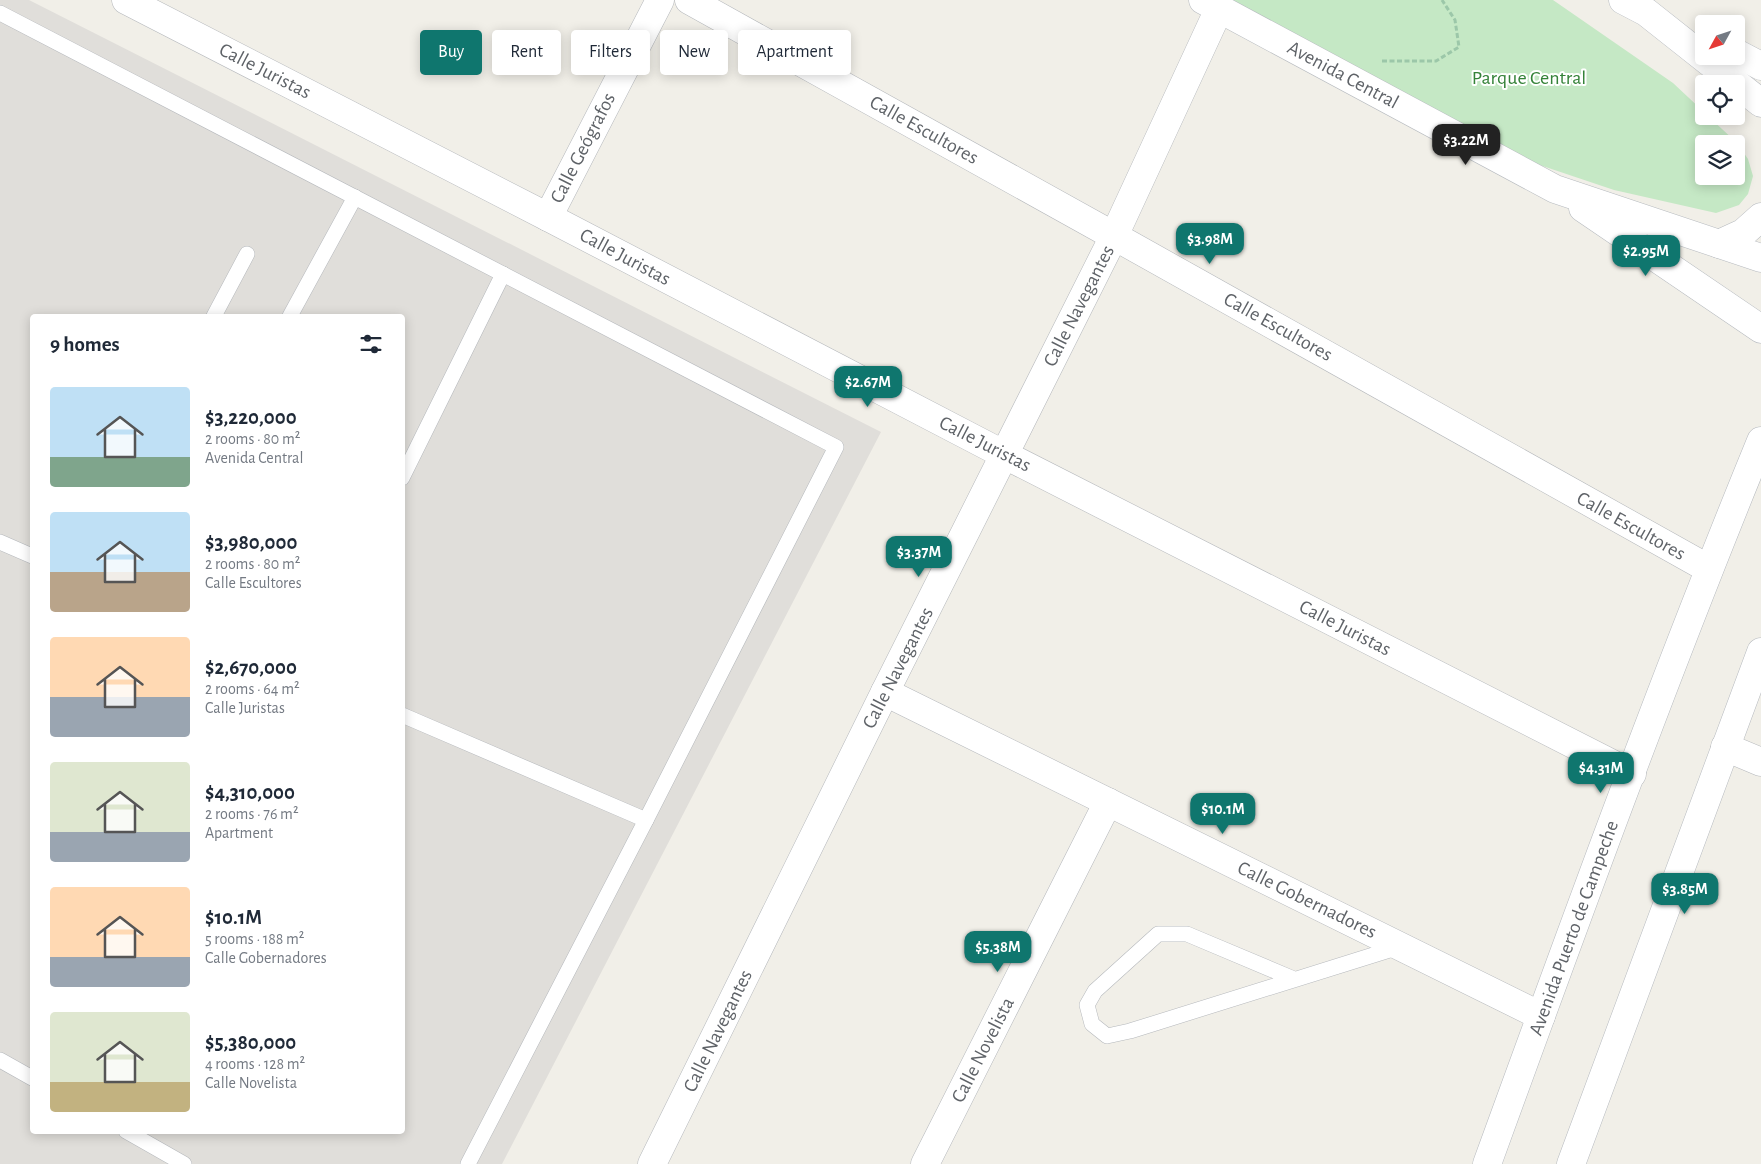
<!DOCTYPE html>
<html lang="en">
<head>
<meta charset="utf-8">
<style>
  :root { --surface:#fff; --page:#f2f2f3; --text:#1f2937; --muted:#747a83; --accent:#0f766e }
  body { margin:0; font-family:"Alegreya Sans",sans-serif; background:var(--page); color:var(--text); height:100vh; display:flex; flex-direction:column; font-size:19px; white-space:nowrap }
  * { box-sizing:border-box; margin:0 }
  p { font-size:16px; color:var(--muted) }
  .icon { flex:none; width:28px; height:28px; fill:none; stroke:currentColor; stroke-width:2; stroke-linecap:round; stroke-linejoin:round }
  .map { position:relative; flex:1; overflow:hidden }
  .side { position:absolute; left:30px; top:314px; width:375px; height:820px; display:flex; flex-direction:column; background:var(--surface); border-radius:5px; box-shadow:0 2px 12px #0003 }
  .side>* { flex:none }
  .banner { position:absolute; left:420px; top:30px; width:475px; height:45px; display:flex; gap:10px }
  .needle { width:32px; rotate:230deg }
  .buttons { position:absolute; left:1695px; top:15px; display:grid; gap:10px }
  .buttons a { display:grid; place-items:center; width:50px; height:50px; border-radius:5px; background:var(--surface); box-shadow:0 2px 12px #0003; font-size:25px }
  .price { position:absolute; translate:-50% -42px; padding:0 11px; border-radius:10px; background:var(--accent); color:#fff; font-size:16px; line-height:32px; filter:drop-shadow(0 1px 2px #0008) }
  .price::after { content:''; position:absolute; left:50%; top:30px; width:15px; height:11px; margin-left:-8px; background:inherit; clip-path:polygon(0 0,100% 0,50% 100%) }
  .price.current { background:#222; color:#fff }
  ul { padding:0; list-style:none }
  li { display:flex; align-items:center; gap:15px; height:125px; padding:0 20px }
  li span { display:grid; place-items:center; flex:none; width:140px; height:100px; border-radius:5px; color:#555 }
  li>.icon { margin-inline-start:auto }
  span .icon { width:60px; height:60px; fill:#fffc; stroke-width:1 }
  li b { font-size:21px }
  h2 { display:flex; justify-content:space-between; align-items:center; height:60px; padding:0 20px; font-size:21px }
  .tag { padding:0 18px; border-radius:5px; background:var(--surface); box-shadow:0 2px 12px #0003; font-size:18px; line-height:45px }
  .tag.current { background:var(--accent); color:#fff }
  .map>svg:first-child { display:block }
  .industrial { fill:#e0deda; fill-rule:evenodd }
  .green { fill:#c5e8c5; fill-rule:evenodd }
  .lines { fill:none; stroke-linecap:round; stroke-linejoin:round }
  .lane-casing { stroke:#b5b8bc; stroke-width:16 }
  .street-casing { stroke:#b5b8bc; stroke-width:29 }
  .secondary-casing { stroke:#b6babf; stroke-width:29 }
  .path { stroke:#9cc7a9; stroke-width:3; stroke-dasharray:5 2.5; stroke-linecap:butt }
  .lane { stroke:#fff; stroke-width:15 }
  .street { stroke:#fff; stroke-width:28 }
  .secondary { stroke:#fff; stroke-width:28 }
  .labels { text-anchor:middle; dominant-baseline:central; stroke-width:4; stroke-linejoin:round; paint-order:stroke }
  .street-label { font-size:20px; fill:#5f6368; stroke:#fff }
  .park-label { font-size:20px; fill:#348238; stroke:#fff }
</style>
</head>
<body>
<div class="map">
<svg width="1761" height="1164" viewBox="0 0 1761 1164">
  <rect width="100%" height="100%" fill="#f1efe8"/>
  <path class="industrial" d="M0 0H29L881 432 502 1164H0ZM32 316H402V1131H32Z"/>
  <path class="green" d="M1225 0H1553L1673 83 1704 112V116H1708L1736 142 1748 159 1753 176 1748 194 1739 205 1716 213 1614 190 1498 151ZM1704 144H1736V176H1704Z"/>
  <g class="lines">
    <defs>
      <g id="lane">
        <path d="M0 13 836 447 646 820 468 1164"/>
        <path d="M214 316 247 254"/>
        <path d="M290 316 355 197"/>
        <path d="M402 478 503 274"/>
        <path d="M0 542 32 556"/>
        <path d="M402 715 646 820"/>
        <path d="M1294 979 1187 934H1158L1095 991 1087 1005 1092 1024 1107 1036 1130 1031 1399 947"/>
        <path d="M0 1060 32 1078"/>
        <path d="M126 1131 184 1164"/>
      </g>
      <g id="street">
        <path d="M126 0 548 217 1005 455 1632 774"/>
        <path d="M689 0 1114 236 1709 569"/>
        <path d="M548 217 660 0"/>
        <path d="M885 692 1541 1016"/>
        <path d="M1725 747 1761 762"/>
        <path d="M652 1164 885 692 1114 236 1219 9"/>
        <path d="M925 1164 1108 802"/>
      </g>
      <g id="secondary">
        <path d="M1203 0 1555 189 1761 258"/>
        <path d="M1623 0 1646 12 1761 103"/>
        <path d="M1736 53 1761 66"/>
        <path d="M1583 208 1761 329"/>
        <path d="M1719 244 1743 233 1761 217"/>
        <path d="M1487 1164C1575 922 1663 680 1761 441"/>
        <path d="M1571 1164 1761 652"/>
      </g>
    </defs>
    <use href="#lane" class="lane-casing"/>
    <use href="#street" class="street-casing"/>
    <use href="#secondary" class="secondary-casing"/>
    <path class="path" d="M1382 61H1436L1459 47 1455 20 1442 0"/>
    <use href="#lane" class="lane"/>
    <use href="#street" class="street"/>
    <use href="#secondary" class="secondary"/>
  </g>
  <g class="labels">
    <g class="street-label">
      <text transform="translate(265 71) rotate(27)">Calle Juristas</text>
      <text transform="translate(1343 75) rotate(28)">Avenida Central</text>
      <text transform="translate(924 130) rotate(29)">Calle Escultores</text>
      <text transform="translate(583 148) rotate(-63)">Calle Geógrafos</text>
      <text transform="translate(625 257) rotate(28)">Calle Juristas</text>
      <text transform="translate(1079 306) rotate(-63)">Calle Navegantes</text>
      <text transform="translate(1278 327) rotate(29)">Calle Escultores</text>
      <text transform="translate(985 444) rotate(27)">Calle Juristas</text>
      <text transform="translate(1631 526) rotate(29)">Calle Escultores</text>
      <text transform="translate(1345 628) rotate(27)">Calle Juristas</text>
      <text transform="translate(898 668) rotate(-63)">Calle Navegantes</text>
      <text transform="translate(1307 900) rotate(26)">Calle Gobernadores</text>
      <text transform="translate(1574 928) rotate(-70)">Avenida Puerto de Campeche</text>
      <text transform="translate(718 1031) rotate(-64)">Calle Navegantes</text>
      <text transform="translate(983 1050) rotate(-63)">Calle Novelista</text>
    </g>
    <g class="park-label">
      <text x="1529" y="78">Parque Central</text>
    </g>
  </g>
</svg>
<div class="buttons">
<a><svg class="needle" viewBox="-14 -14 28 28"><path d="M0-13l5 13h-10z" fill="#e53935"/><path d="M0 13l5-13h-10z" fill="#747a83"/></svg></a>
<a><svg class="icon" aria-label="locate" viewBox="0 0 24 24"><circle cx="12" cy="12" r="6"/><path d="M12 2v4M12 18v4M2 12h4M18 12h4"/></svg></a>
<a><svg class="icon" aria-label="layers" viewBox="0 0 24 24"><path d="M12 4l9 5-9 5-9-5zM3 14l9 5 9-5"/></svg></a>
</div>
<b class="price current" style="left:1466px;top:166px">$3.22M</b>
<b class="price" style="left:1210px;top:265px">$3.98M</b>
<b class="price" style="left:1646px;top:277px">$2.95M</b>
<b class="price" style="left:868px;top:408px">$2.67M</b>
<b class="price" style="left:919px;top:578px">$3.37M</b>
<b class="price" style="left:1601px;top:794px">$4.31M</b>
<b class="price" style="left:1223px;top:835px">$10.1M</b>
<b class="price" style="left:1685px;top:915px">$3.85M</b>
<b class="price" style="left:998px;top:973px">$5.38M</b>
<div class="banner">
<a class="tag current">Buy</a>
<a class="tag">Rent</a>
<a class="tag">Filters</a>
<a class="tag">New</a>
<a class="tag">Apartment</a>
</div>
<section class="side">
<h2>9 homes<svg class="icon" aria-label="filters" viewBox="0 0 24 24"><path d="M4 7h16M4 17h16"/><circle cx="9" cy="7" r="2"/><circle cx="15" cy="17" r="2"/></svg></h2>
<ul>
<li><span style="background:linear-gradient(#bfe0f5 70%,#7fa58c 0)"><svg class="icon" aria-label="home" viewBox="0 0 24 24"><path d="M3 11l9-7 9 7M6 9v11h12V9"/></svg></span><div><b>$3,220,000</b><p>2 rooms · 80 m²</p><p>Avenida Central</p></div></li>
<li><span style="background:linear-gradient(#bfe0f5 60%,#b9a48a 0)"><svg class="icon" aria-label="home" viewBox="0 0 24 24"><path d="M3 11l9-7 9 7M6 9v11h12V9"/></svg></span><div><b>$3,980,000</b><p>2 rooms · 80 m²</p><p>Calle Escultores</p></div></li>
<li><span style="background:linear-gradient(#ffd9b3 60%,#9aa5b1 0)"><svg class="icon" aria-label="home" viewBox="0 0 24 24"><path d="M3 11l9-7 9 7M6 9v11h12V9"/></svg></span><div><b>$2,670,000</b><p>2 rooms · 64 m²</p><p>Calle Juristas</p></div></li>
<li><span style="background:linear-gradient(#dfe7d0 70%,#9aa5b1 0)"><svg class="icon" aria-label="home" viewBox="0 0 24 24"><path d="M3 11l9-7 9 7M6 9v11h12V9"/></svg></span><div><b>$4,310,000</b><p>2 rooms · 76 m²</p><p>Apartment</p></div></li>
<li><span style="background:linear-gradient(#ffd9b3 70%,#9aa5b1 0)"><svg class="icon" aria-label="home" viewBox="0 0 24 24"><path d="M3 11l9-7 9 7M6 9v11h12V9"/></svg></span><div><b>$10.1M</b><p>5 rooms · 188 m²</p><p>Calle Gobernadores</p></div></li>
<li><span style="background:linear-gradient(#dfe7d0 70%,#c2b280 0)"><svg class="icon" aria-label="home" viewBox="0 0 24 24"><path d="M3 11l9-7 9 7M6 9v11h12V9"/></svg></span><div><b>$5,380,000</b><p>4 rooms · 128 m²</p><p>Calle Novelista</p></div></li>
</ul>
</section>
</div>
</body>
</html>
